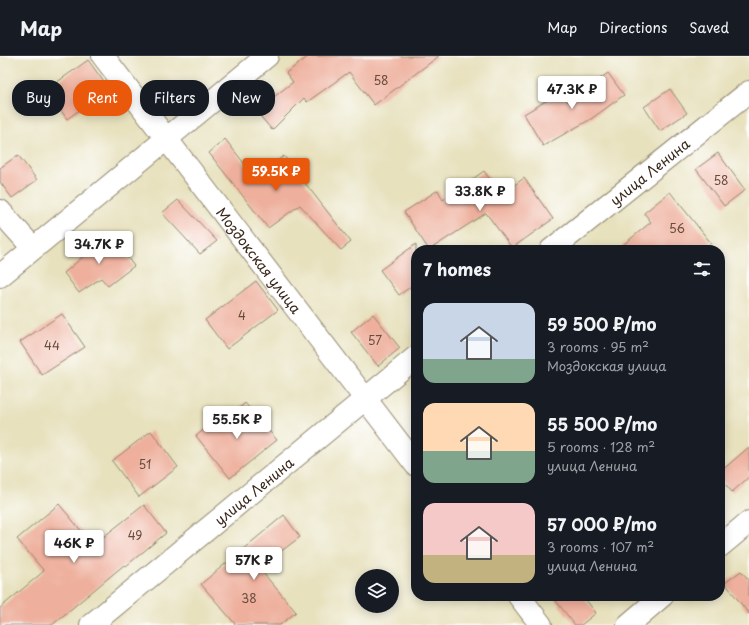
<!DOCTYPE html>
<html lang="en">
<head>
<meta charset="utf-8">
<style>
  :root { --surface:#171b24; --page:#20242c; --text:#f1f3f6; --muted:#9ea1a6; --line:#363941; --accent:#ea580c }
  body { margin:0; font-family:"Playpen Sans",sans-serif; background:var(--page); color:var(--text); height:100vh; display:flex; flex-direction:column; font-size:15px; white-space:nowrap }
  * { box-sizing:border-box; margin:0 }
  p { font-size:13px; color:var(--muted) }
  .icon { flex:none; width:22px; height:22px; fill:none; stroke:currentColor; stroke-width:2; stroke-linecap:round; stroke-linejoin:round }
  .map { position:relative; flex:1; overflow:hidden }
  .panel { position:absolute; left:411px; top:189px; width:314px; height:356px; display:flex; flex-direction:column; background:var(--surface); border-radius:16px; box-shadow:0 2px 10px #0003 }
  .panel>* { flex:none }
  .banner { position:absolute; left:12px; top:24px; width:339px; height:36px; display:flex; gap:8px }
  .buttons { position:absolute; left:355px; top:513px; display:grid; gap:8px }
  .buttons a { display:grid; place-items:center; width:44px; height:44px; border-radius:50%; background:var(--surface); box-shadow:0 2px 10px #0003; font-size:20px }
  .price { position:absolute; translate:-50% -34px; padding:0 9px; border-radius:4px; background:#fff; color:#222; font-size:13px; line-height:26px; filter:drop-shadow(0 1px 2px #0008) }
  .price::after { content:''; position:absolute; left:50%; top:24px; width:12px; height:9px; margin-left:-6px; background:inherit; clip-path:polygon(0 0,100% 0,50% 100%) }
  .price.on { background:var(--accent); color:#fff }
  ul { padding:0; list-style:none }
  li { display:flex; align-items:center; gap:12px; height:100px; padding:0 12px }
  li span { display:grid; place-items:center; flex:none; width:112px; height:80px; border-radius:12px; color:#555 }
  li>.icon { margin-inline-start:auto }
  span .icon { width:48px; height:48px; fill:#fffc; stroke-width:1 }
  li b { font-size:17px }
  h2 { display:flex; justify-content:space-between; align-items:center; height:48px; padding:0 12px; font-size:17px }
  .tag { padding:0 14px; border-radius:16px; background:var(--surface); box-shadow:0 2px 10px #0003; font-size:14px; line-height:36px }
  .tag.on { background:var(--accent); color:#fff }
  header { display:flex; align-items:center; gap:24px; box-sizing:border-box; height:56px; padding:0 20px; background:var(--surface); border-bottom:1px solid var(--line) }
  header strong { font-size:19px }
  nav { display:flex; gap:22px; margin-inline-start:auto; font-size:14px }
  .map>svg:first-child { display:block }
  .building { fill:#eeb09d }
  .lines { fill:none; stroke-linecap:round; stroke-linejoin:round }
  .street-casing { stroke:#91866e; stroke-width:24 }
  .street { stroke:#fff; stroke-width:22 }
  .labels { text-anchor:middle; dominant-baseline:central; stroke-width:3; stroke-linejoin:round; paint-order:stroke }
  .number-label { font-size:12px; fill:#684c3e }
  .street-label { font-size:14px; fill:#3b2a1e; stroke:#fff }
</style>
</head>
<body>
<header>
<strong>Map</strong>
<nav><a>Map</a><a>Directions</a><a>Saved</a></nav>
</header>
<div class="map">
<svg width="749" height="569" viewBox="0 0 749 569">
  <rect width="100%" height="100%" fill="#fff"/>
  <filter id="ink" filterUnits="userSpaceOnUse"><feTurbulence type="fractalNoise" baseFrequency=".025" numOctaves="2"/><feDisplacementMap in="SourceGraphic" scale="8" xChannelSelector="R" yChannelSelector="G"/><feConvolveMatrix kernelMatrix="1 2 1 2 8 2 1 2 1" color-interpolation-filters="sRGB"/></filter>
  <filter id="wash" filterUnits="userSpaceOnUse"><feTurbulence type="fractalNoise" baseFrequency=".012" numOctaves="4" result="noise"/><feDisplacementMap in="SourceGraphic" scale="16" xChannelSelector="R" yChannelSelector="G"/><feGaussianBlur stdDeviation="0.9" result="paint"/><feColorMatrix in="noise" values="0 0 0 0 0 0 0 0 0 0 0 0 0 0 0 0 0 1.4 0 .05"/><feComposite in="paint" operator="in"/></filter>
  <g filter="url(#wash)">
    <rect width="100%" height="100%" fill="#e7e1bd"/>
    <g id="blocks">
      <g class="building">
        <path d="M309 0H439L374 49 349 16 307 46 304 42 272 74 256 55 293 26 286 17Z"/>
        <path d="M88 4 109 33 67 63 46 34Z"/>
        <path d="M608 17 624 39 591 63 543 90 524 58 561 36 568 46Z"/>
        <path d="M670 33 687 57 660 75 644 51Z"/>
        <path d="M225 83 254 120 284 100 351 186 341 194 300 149 268 172 209 97Z"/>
        <path d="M718 97 745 134 724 150 696 113Z"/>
        <path d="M18 99 37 124 12 142 0 126V112Z"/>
        <path d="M484 115 501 139 524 122 553 163 512 192 486 157 429 194 404 156 438 134 443 144Z"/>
        <path d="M670 136 711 187 702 194H617L651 166 644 157Z"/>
        <path d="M178 144 217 185 200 198 162 157Z"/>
        <path d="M109 178 134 210 108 230 101 222 79 237 64 217 84 200 83 198Z"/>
        <path d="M416 188V227L399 239 380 214Z"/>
        <path d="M256 225 278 254 227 293 205 264Z"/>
        <path d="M62 258 85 291 42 319 20 286Z"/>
        <path d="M373 258 400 292 378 310 351 276Z"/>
        <path d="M245 347 277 384 230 422 196 380 212 367 216 372Z"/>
        <path d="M151 375 178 411 139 441 112 405Z"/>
        <path d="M749 391V421L732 436 720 422V416Z"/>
        <path d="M59 448 93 489 144 449 166 477 126 510 124 509 52 569H0V552L44 515 17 483Z"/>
        <path d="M284 459 300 481 259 512 296 556 280 569H236L201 528Z"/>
        <path d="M741 515 749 524V558L725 527Z"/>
        <path d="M552 540H583L596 557 581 569H575Z"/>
      </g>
    </g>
  </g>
  <g filter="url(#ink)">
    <use href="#blocks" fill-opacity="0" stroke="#91866e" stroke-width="1"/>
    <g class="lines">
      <defs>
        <g id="street">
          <path id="s1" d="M103 0 416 409"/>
          <path d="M0 155 33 192"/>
          <path id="s2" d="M551 194 749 36"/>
          <path d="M0 220 267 0"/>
          <path d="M720 490 749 466"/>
          <path d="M519 540 541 569"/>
          <path id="s3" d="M91 569 416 301"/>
          <path d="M628 569 662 540"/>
        </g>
      </defs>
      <use href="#street" class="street-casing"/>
      <use href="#street" class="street"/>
    </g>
  </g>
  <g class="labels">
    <g class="number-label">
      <text x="381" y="24">58</text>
      <text x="721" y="124">58</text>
      <text x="677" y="172">56</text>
      <text x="242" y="259">4</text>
      <text x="375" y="284">57</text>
      <text x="52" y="289">44</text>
      <text x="145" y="408">51</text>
      <text x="135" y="479">49</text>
      <text x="249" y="542">38</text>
    </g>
    <g class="street-label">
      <text stroke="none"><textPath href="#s2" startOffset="126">улица Ленина</textPath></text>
      <text stroke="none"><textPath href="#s1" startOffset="257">Моздокская улица</textPath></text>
      <text stroke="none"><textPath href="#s3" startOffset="211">улица Ленина</textPath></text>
    </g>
  </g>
</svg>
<div class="buttons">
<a><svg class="icon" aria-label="layers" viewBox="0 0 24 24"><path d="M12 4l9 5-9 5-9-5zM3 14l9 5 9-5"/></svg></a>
</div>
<b class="price" style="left:572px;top:54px">47.3K ₽</b>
<b class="price on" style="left:276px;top:136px">59.5K ₽</b>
<b class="price" style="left:480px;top:156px">33.8K ₽</b>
<b class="price" style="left:99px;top:209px">34.7K ₽</b>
<b class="price" style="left:237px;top:384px">55.5K ₽</b>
<b class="price" style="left:74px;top:508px">46K ₽</b>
<b class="price" style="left:254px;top:525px">57K ₽</b>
<div class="banner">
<a class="tag">Buy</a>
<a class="tag on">Rent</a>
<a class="tag">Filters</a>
<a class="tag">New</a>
</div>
<section class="panel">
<h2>7 homes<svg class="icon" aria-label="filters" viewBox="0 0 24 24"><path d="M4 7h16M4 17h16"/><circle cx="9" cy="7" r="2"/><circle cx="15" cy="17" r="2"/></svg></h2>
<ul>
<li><span style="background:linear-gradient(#c9d6e8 70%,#7fa58c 0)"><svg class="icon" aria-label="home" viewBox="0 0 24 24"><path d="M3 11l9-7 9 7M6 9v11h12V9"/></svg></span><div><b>59 500 ₽/mo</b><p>3 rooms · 95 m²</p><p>Моздокская улица</p></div></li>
<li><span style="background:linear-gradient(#ffd9b3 60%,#7fa58c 0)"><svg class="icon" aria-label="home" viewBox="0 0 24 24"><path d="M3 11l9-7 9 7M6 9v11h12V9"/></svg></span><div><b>55 500 ₽/mo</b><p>5 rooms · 128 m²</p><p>улица Ленина</p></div></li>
<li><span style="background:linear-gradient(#f6c9c9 65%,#c2b280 0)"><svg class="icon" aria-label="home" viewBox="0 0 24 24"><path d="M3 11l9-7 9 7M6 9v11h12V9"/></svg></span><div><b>57 000 ₽/mo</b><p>3 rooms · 107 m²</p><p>улица Ленина</p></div></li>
</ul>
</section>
</div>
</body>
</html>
